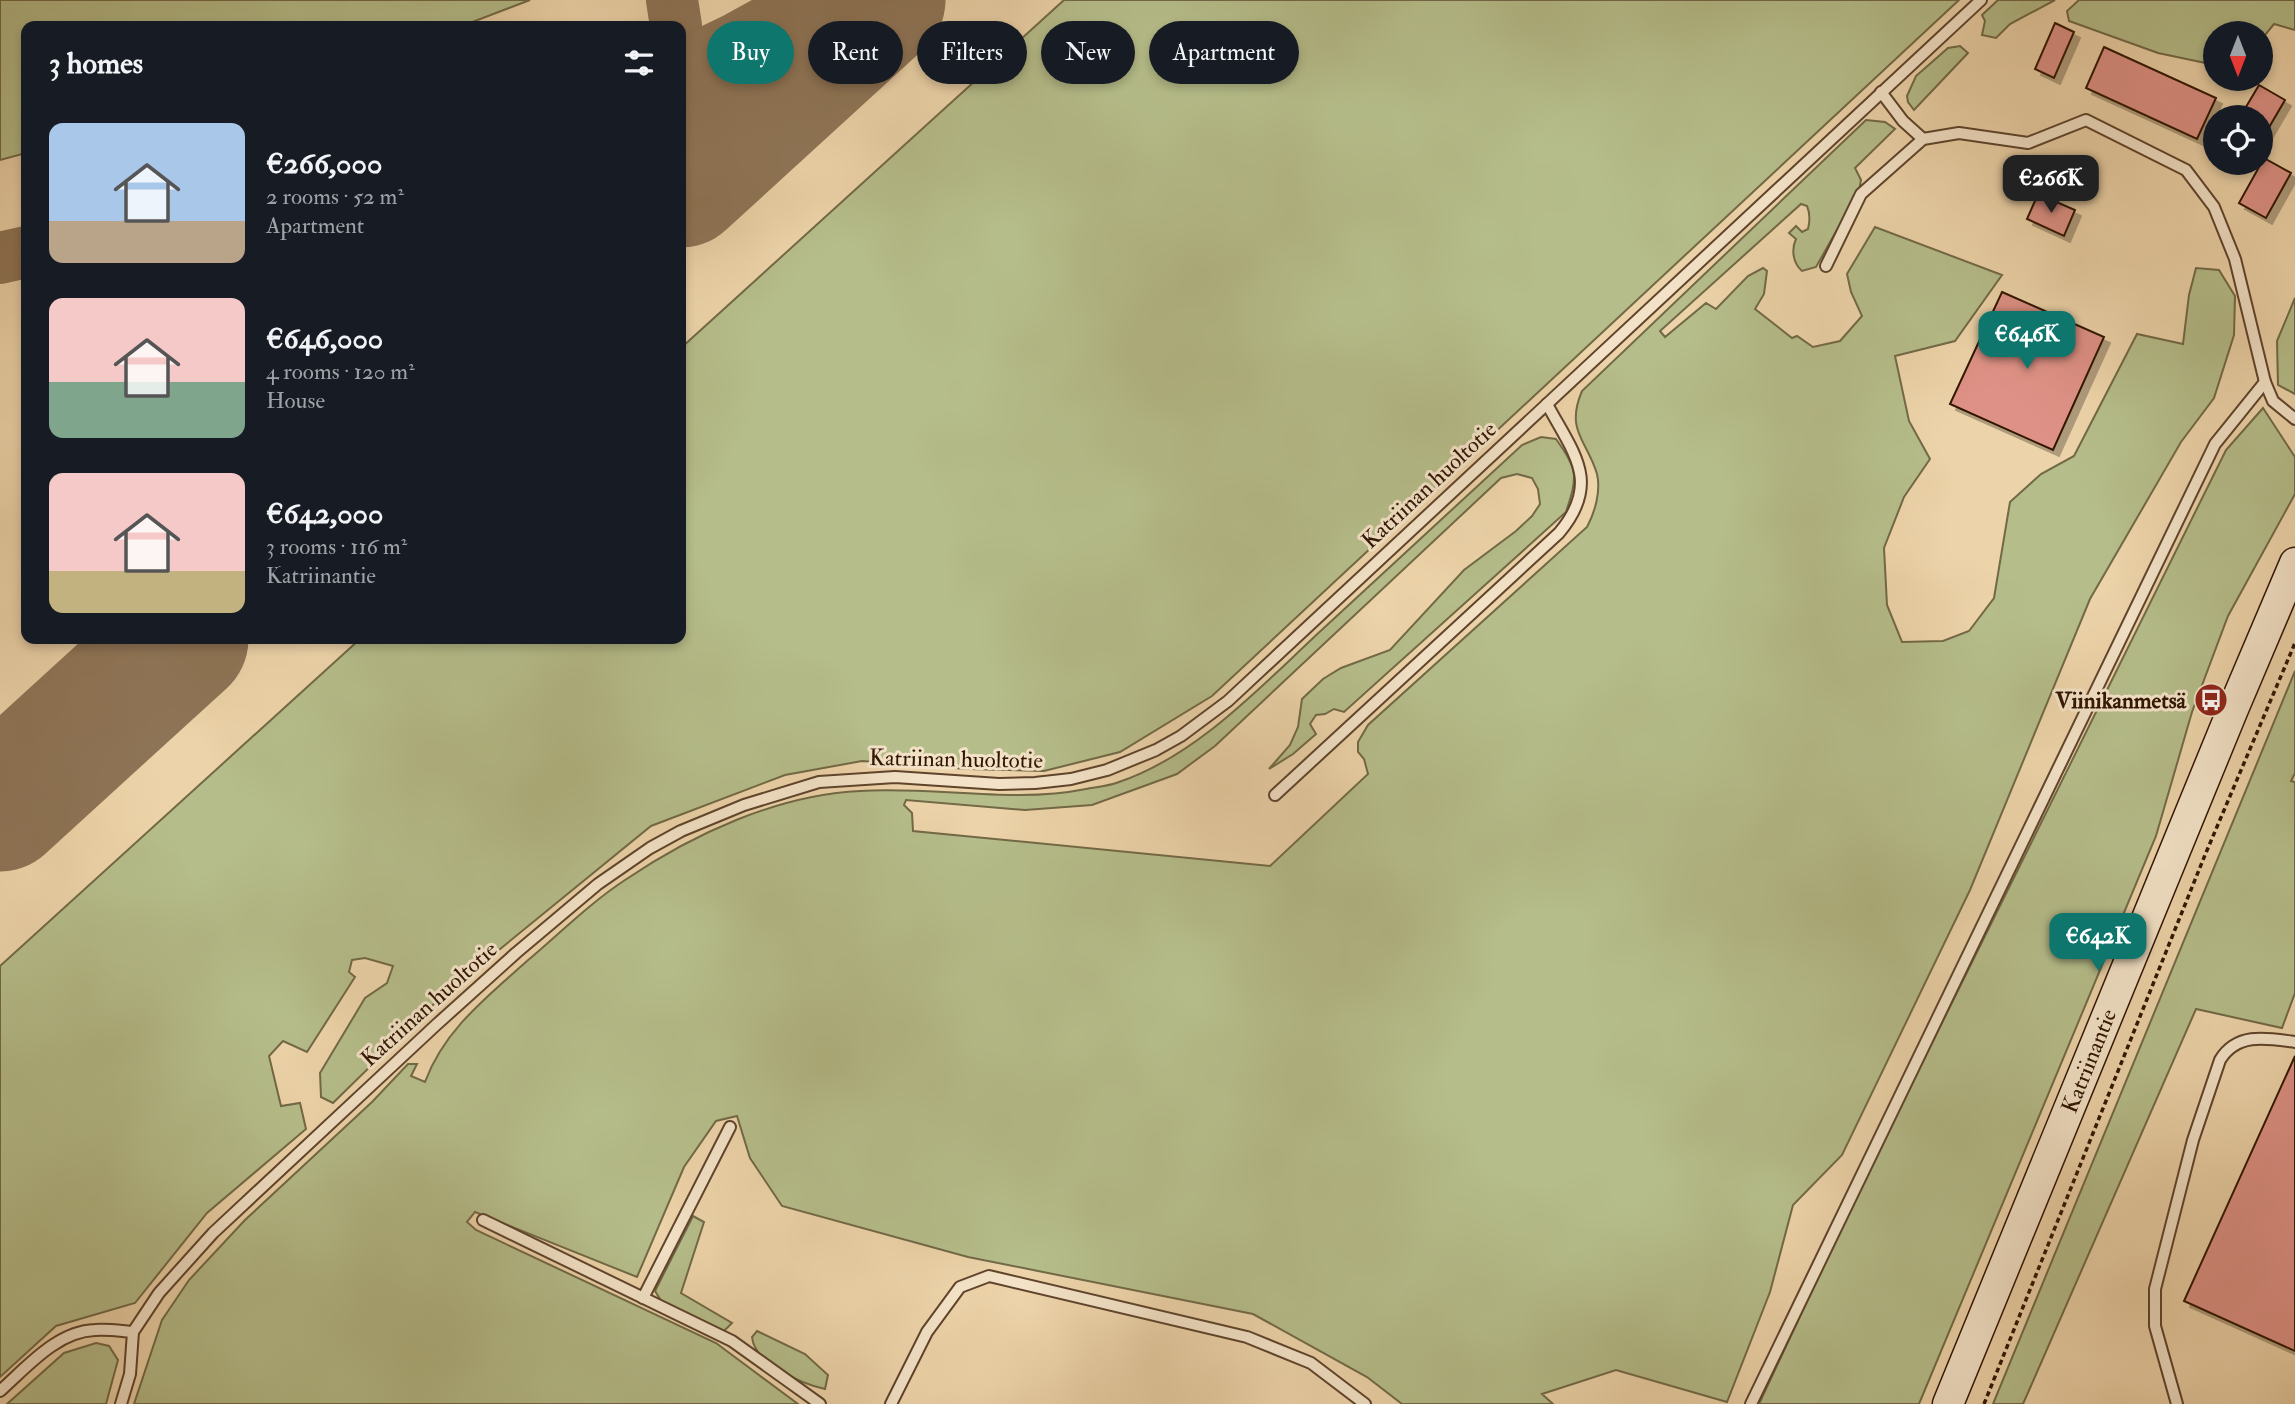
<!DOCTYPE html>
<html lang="en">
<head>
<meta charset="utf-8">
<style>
  :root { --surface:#171b24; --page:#242831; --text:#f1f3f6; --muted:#9ea1a6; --accent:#0f766e }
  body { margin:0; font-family:"IM FELL Double Pica",serif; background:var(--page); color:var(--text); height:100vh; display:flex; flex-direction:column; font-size:26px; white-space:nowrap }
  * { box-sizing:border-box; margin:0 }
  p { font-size:23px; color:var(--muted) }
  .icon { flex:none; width:38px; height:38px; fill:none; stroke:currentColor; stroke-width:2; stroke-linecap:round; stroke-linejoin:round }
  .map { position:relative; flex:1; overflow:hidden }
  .panel { position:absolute; left:21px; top:21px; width:665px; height:623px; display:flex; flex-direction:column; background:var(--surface); border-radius:14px; box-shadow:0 4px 10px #0003 }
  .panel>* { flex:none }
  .guide { position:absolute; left:707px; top:21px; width:665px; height:63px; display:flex; gap:14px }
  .needle { width:46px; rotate:180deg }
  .buttons { position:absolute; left:2203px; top:21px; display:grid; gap:14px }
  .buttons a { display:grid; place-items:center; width:70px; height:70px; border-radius:50%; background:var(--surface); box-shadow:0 4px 10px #0003; font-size:35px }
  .price { position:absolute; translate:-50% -60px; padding:0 16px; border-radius:14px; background:var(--accent); color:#fff; font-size:23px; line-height:46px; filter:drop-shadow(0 2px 4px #0008) }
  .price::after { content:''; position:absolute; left:50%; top:42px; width:21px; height:16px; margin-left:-10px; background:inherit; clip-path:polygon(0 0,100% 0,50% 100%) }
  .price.selected { background:#222; color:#fff }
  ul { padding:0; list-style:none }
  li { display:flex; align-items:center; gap:21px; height:175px; padding:0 28px }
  li span { display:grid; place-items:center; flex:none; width:196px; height:140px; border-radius:14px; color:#555 }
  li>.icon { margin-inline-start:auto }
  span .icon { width:84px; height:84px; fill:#fffc; stroke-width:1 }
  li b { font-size:30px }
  h2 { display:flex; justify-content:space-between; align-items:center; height:84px; padding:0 28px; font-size:30px }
  .pill { padding:0 24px; border-radius:32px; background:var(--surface); box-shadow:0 4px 10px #0003; font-size:24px; line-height:63px }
  .pill.selected { background:var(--accent); color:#fff }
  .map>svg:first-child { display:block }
  .green { fill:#b5bd8a; stroke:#726946; stroke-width:2 }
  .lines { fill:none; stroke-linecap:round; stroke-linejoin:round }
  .taxiway { stroke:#8e7456; stroke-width:52 }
  .runway { stroke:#8e7456; stroke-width:133 }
  .building { fill:#de9186; stroke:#301502; stroke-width:2; filter:url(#shadow) }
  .lane-casing { stroke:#5f442c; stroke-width:14 }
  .secondary-casing { stroke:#301502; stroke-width:33 }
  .path { stroke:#301502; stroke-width:3.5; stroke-dasharray:5 3.5; stroke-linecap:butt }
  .lane { stroke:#f3e2c7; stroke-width:10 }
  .secondary { stroke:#f3e2c7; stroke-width:30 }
  .labels { text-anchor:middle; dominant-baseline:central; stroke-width:6; stroke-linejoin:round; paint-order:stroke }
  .street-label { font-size:23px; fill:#301502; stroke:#f3e2c7 }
  .poi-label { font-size:23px; font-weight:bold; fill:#301502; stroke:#f3e2c7; text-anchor:end }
</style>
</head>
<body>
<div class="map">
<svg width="2295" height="1404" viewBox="0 0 2295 1404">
  <defs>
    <filter id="shadow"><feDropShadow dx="6" dy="6" stdDeviation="0" flood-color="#0004"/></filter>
  </defs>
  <rect width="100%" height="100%" fill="#edd3a9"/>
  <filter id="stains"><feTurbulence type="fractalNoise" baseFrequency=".00286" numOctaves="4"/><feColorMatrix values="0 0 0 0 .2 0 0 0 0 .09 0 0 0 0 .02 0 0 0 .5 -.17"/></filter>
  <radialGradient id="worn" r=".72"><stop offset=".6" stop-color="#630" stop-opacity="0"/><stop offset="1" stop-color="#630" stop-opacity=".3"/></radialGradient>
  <g class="green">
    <path d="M0 0H530L462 26H26V153L0 160Z"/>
    <path d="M1064 0H1959L1212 696 1120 752 1044 771 968 769 862 761 785 775 651 826 440 998 333 1103 321 1097 320 1073 365 998 387 983 393 966 365 958 352 960 349 972 355 977 307 1052 283 1041 269 1056 281 1106 300 1103 306 1129 207 1213 135 1303 56 1326 0 1377V966L360 639H681V348Z"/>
    <path d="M1998 0H2055L2010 24 1996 38 1982 35 1985 21 1982 15Z"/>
    <path d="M2079 0H2295V30L2274 24 2261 40V33H2216L2215 65 2158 53 2069 21 2067 11Z"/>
    <path d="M1960 46 1968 53 1914 110 1908 102 1907 96 1916 76 1948 48Z"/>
    <path d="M1866 120 1885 122 1895 129 1855 168 1861 180 1859 191 1816 267 1802 271C1793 263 1791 250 1796 239L1789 233 1796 226 1802 232 1808 229C1810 221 1810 213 1807 206L1801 204 1660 331 1665 337 1706 303 1716 309 1748 276 1763 268 1767 271 1764 294 1755 309 1792 338 1797 336 1813 347 1840 341 1862 316 1851 292 1847 274 1875 227 2002 275 1955 341 1895 356 1909 421 1930 459 1904 497 1884 548 1887 605 1902 642 1943 641 1969 631 1994 598 2010 502 2041 474 2074 456 2137 334 2183 344 2189 295 2196 268 2219 270 2235 296 2234 335 2214 398 2181 442 2090 599 1970 890 1842 1155 1793 1205 1770 1292 1727 1402 1616 1370 1542 1394 1553 1404H1402L1367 1377 1253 1314 968 1257 782 1206 750 1158 737 1116 716 1121 684 1167 637 1277 475 1212 467 1222 476 1230 716 1343 798 1404H134L162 1320 189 1280 245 1220 372 1102 408 1064H417L411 1076 425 1082C444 1030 487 997 527 961 559 934 590 903 625 880 693 834 777 795 860 791 936 786 1011 804 1086 789 1097 787 1109 786 1119 782 1199 755 1265 682 1326 626 1391 566 1457 505 1522 445L1541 437 1556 439C1578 470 1578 476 1566 512L1344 712 1334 709 1325 714 1316 715 1310 724 1316 734 1293 754 1269 769 1290 745 1298 727 1302 699 1323 679 1341 668 1390 650 1464 570 1516 531 1532 516 1540 504 1538 489 1532 478 1517 474 1501 478 1215 746 1177 774 1092 805 1025 810 906 800 904 805 912 813 913 831 1270 866 1368 774 1364 759 1358 752V742L1368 725 1587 527C1595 512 1601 491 1597 474 1587 440 1565 431 1582 391Z"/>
    <path d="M2295 298V394L2278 385 2277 341Z"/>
    <path d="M2263 408 2295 457V494L2228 616 2192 712 2156 836 1919 1404H1759L1859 1190 2226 450Z"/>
    <path d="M2295 671V773L2291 781 2295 782V993L2282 1028 2196 1009 2023 1404H1993Z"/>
    <path d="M693 1216 704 1222 681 1293 732 1323 724 1331 663 1304 655 1291Z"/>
    <path d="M757 1331 805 1354 828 1375 825 1389C802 1384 754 1363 752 1337Z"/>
    <path d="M96 1343 109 1346 118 1360 106 1404H7L64 1353Z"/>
  </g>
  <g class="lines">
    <g class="taxiway">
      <path d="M672 0 676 26"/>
      <path d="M681 65 733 40 806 0"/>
      <path d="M0 258 26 252"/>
    </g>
    <g class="runway">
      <path d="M681 181 879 0"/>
      <path d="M0 805 182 639"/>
    </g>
  </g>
  <g class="building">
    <path d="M2055 23 2074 32 2054 78 2035 69Z"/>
    <path d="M2104 47 2216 98 2197 139 2086 88Z"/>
    <path d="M2259 85 2285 100 2261 141V117H2240Z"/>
    <path d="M2264 158 2291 173 2266 218 2239 203Z"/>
    <path d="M2038 194 2075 210 2064 236 2027 219Z"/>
    <path d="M2002 292 2104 337 2053 450 1950 404Z"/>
    <path d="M2295 1056V1351L2184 1301Z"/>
  </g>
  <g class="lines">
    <defs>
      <g id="lane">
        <path d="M1881 92 1903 121 1923 139"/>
        <path d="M1826 266 1861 194 1923 139 1959 133 2028 143 2086 120 2186 170 2214 207 2235 259 2265 382 2273 401 2295 419"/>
        <path d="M1275 795 1559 533C1602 482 1573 453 1547 404"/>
        <path d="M483 1220 732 1341 820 1404"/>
        <path d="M643 1298 730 1127"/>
        <path d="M0 1391C26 1368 57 1331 95 1330 107 1329 121 1331 133 1332"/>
        <path d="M121 1404 130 1374 133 1332 159 1293 213 1233 436 1025 516 953 598 884 650 848 681 831 744 805 819 782 895 777 999 784 1035 783 1071 779 1107 770 1156 750 1181 736 1228 701 1981 0"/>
        <path d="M891 1404 927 1332 960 1287 989 1276 1247 1337 1311 1363 1365 1404"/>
        <path d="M1751 1404 2215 444 2265 382"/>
        <path d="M2177 1404 2155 1326V1289L2193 1140 2220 1060C2237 1032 2267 1038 2295 1042"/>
      </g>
      <path id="secondary" d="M1948 1404 2233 709 2295 563"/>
    </defs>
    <use href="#lane" class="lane-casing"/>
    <use href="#secondary" class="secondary-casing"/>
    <path class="path" d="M1984 1404 2205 855 2295 643"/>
    <use href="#lane" class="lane"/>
    <use href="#secondary" class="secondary"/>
  </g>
  <defs>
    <symbol id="bus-disc" viewBox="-11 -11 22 22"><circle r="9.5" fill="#8f2418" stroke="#f3e2c7"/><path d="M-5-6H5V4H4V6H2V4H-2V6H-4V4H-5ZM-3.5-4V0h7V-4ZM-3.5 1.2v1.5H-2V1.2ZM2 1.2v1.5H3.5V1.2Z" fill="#fff"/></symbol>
  </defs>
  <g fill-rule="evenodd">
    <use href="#bus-disc" x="2192" y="681" width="38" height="38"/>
  </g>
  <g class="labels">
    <g class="street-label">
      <text transform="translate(1429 485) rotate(-43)">Katriinan huoltotie</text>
      <text transform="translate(956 759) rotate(1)">Katriinan huoltotie</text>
      <text transform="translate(429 1004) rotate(-42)">Katriinan huoltotie</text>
      <text transform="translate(2089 1061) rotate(-68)">Katriinantie</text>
    </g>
    <g class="poi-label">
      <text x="2186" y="700">Viinikanmetsä</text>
    </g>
  </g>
  <rect width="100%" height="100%" filter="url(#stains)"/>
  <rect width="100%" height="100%" fill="url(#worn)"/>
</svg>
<div class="buttons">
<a><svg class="needle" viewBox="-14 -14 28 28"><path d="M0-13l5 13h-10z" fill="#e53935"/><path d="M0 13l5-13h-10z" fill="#9ea1a6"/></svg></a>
<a><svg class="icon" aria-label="locate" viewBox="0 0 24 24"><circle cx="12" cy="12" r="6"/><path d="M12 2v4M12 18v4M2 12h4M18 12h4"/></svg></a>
</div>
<b class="price selected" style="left:2051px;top:215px">€266K</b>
<b class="price" style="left:2027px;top:371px">€646K</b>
<b class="price" style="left:2098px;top:973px">€642K</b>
<div class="guide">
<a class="pill selected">Buy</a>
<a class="pill">Rent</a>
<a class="pill">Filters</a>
<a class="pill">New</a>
<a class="pill">Apartment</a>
</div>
<section class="panel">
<h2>3 homes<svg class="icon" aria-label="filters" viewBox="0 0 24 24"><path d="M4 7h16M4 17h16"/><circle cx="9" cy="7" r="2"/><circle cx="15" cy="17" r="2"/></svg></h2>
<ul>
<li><span style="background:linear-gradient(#a9c7e8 70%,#b9a48a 0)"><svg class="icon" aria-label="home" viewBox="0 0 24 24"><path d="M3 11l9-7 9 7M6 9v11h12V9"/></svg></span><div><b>€266,000</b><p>2 rooms · 52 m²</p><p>Apartment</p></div></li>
<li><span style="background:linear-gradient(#f6c9c9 60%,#7fa58c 0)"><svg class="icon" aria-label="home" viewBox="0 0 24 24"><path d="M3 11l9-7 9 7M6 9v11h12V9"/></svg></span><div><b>€646,000</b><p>4 rooms · 120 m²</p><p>House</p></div></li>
<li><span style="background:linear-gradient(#f6c9c9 70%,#c2b280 0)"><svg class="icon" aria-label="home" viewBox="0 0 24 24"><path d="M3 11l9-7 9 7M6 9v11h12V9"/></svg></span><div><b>€642,000</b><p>3 rooms · 116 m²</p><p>Katriinantie</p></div></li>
</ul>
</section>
</div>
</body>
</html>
